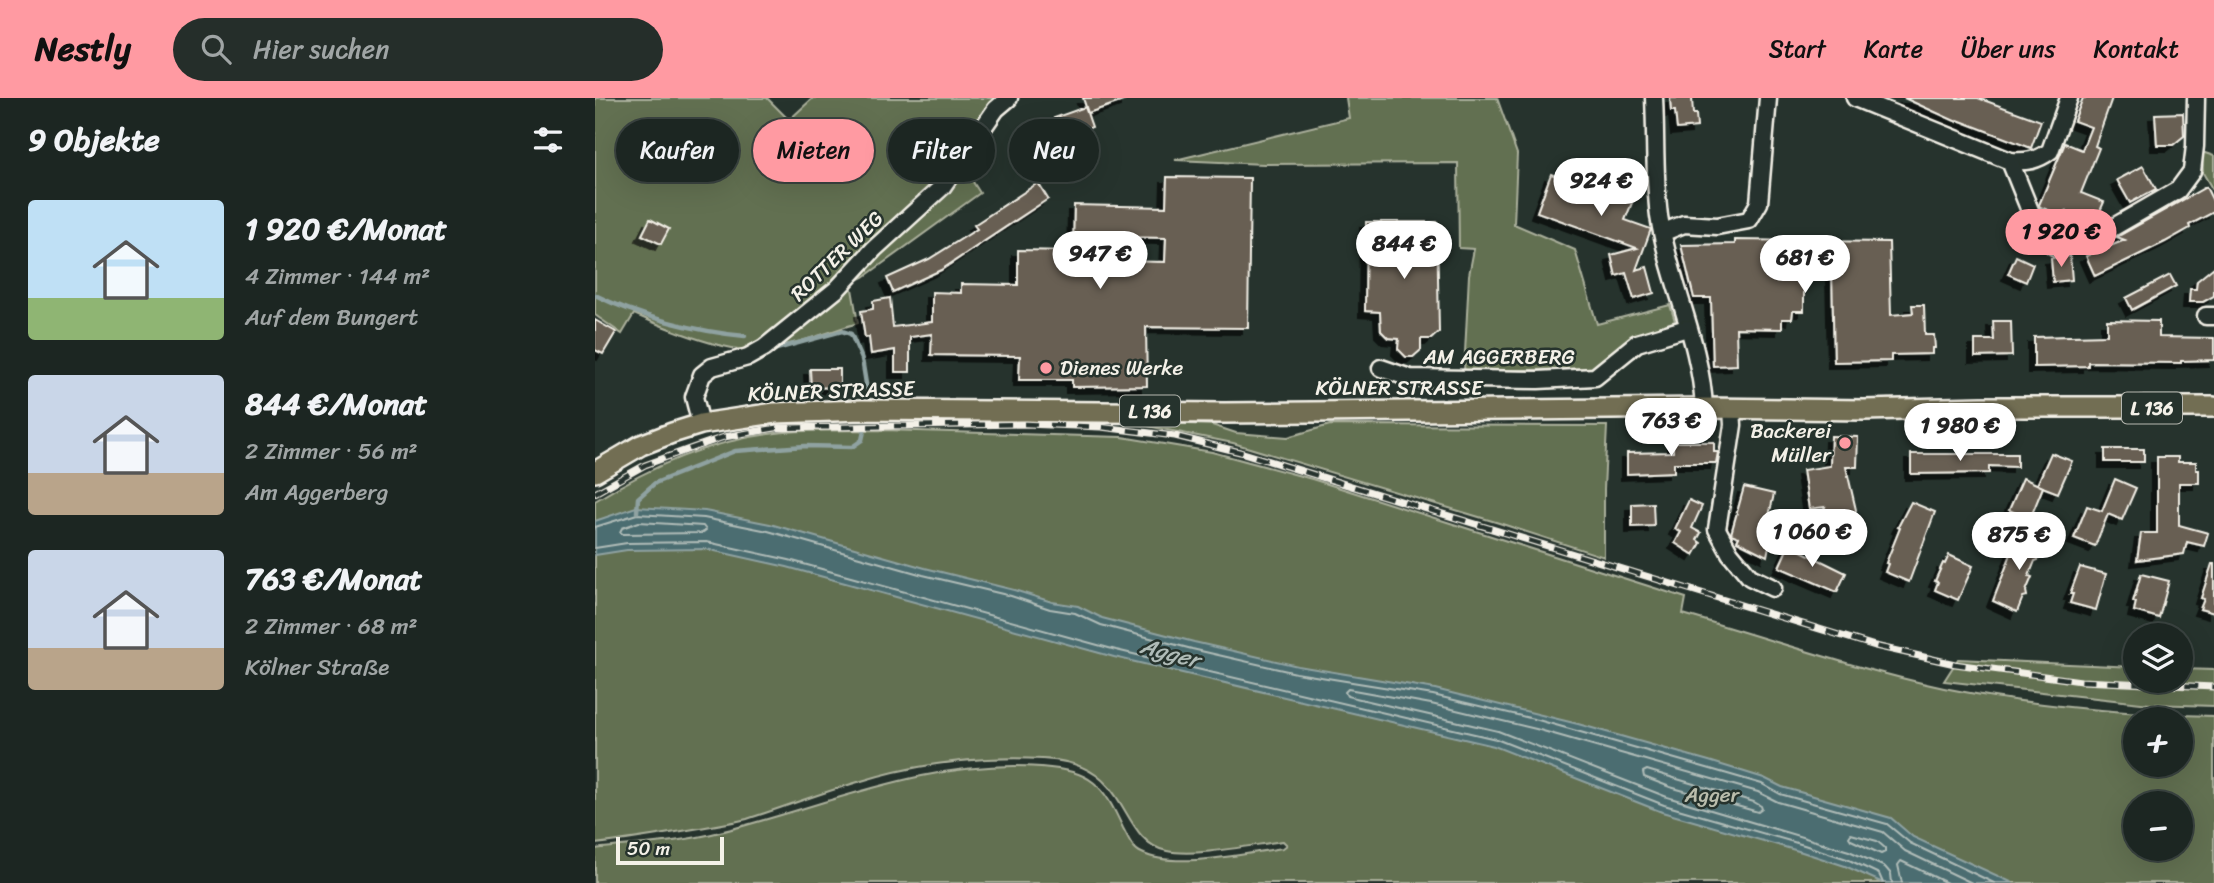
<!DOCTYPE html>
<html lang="de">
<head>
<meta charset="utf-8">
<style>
  :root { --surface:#1c2622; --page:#252e2a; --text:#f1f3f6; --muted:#a0a5a5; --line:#3a4340; --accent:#ff9aa2 }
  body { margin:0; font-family:Sriracha,sans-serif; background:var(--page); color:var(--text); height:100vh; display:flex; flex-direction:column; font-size:26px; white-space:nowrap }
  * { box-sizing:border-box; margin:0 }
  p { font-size:23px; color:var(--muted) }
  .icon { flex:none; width:38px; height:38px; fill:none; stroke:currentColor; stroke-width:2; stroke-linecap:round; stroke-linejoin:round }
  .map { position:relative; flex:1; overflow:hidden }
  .side { display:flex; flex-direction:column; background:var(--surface); width:595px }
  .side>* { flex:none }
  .top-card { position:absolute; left:21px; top:21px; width:665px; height:63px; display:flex; gap:14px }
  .tools { position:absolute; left:1528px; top:525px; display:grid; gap:14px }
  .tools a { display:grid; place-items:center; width:70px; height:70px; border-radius:50%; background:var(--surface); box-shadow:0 7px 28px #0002,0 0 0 2px var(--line); font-size:35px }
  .scale { position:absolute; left:21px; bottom:18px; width:108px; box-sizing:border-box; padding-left:7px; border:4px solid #f4f1e8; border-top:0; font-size:19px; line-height:24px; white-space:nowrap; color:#f4f1e8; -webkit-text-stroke:5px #26332d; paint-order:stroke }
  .price { position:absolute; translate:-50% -60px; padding:0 16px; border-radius:24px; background:#fff; color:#222; font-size:23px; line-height:46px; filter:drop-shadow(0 2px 4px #0008) }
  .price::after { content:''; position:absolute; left:50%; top:42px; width:21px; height:16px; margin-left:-10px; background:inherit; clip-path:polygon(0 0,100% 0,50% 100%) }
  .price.current { background:var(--accent); color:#111 }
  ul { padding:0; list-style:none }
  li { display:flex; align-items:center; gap:21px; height:175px; padding:0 28px }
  li span { display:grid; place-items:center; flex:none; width:196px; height:140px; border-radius:7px; color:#555 }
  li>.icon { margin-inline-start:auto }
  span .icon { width:84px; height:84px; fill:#fffc; stroke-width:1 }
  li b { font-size:30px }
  h2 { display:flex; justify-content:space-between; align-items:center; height:84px; padding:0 28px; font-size:30px }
  .tag { padding:0 24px; border-radius:32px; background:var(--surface); box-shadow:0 7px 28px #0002,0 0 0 2px var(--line); font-size:24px; line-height:63px }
  .tag.current { background:var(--accent); color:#111 }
  header { display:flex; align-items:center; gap:42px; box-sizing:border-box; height:98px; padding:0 35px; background:var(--accent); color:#111 }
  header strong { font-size:33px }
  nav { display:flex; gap:38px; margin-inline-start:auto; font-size:24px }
  .search { width:490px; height:63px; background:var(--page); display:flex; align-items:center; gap:18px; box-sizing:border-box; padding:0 24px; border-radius:38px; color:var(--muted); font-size:26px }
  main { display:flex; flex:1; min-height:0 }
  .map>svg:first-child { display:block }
  .green { fill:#626f51; stroke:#abb09c; stroke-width:2; fill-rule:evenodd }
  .water { fill:#4b6d71; stroke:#8fa2a1; stroke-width:2 }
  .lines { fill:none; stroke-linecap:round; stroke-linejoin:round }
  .shore { stroke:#b0bcb8; stroke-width:2 }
  .stream { stroke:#8fa2a1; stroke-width:4.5 }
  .building { fill:#685e52; stroke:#f4f1e8; stroke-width:2; fill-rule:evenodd; filter:url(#shadow) }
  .minor-casing { stroke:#f4f1e8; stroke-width:21 }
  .major-casing { stroke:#f4f1e8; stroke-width:24 }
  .minor { stroke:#26332d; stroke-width:16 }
  .major { stroke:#726e52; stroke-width:19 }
  .rail-casing { stroke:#f4f1e8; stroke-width:7 }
  .rail { stroke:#26332d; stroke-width:4.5; stroke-dasharray:13; stroke-linecap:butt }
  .poi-dot { fill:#ff9aa2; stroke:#26332d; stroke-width:2.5 }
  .labels { text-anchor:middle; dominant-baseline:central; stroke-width:5; stroke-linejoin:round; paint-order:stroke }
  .shield { fill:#26332d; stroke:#b6b8b0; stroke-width:2 }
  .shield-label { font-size:19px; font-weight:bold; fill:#f4f1e8 }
  .street-label { font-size:21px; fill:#f4f1e8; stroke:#26332d }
  .poi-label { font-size:21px; fill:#f4f1e8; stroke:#26332d; text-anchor:start }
  .park-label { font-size:21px; fill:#babdac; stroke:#26332d }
  .water-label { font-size:23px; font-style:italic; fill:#b0bcb8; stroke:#26332d }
</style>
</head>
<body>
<header>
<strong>Nestly</strong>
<div class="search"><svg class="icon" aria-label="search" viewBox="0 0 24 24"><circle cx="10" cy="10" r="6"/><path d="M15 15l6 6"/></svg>Hier suchen</div>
<nav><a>Start</a><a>Karte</a><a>Über uns</a><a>Kontakt</a></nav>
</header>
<main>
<section class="side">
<h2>9 Objekte<svg class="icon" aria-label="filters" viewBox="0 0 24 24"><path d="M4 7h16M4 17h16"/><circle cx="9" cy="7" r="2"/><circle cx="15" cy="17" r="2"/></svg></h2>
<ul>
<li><span style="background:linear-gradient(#bfe0f5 70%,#8fb573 0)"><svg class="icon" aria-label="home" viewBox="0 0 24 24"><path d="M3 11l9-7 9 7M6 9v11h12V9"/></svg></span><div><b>1 920 €/Monat</b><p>4 Zimmer · 144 m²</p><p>Auf dem Bungert</p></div></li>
<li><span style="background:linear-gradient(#c9d6e8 70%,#b9a48a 0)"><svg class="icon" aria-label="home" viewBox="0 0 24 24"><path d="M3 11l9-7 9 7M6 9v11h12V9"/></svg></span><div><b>844 €/Monat</b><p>2 Zimmer · 56 m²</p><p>Am Aggerberg</p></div></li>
<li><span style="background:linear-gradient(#c9d6e8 70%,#b9a48a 0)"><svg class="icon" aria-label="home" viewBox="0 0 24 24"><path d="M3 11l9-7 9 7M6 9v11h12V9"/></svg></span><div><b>763 €/Monat</b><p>2 Zimmer · 68 m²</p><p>Kölner Straße</p></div></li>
</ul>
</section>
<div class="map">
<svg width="1619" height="785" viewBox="0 0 1619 785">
  <defs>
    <filter id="shadow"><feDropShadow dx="-6" dy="6" stdDeviation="0" flood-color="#0009"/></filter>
  </defs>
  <rect width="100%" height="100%" fill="#26332d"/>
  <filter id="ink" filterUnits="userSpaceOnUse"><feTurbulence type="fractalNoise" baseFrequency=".0143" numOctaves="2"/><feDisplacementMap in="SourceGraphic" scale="14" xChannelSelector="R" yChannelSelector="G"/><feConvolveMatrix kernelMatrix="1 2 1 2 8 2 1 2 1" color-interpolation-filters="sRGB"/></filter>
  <g filter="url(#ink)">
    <g class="green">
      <path d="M0 0H172L194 22 218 0H401L359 54 385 95 269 179 256 185 263 225C229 235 193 250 158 252 127 253 68 229 39 216L27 236 0 217Z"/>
      <path d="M751 0H902L922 56 919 126 980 152 1002 226 1075 207 1080 223 1036 240 1000 270 869 274 874 177 879 151 864 150 863 65 669 66 580 62 754 20Z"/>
      <path d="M1607 54 1619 58V94L1608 75Z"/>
      <path d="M547 324 617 327 641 335 693 339 735 327 1012 328 1009 391V459L904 425 638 345 542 326Z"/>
      <path d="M289 332 527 339 617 354 717 381 1091 500 1088 516C1175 541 1261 571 1349 590 1438 608 1529 616 1619 618V785H1290L1281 782 1288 785H0V751C40 746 82 745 121 735 228 709 333 660 446 669 497 673 508 686 528 730 533 739 537 751 547 755 580 772 651 755 688 750L692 747 688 743C657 747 600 759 572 753 540 747 533 709 513 688 496 668 472 662 447 661 386 658 321 666 263 684 226 695 189 709 152 721 137 725 120 727 105 730 70 736 35 742 0 746V403C57 368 113 343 181 335 216 331 253 333 289 332ZM1540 621H1586V667H1540ZM1540 705H1586V751H1540Z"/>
      <path d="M1363 561 1540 569V583H1586V571L1619 572V608L1555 606 1349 583Z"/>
    </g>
    <path class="water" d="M41 409 110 413 175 426 330 470 419 492 457 504 483 508 507 520 599 544 703 568 840 591 983 626 1114 663 1169 680 1187 689 1296 720 1318 739 1418 785H1288L1250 768 1207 754 1067 714 899 648 519 559 192 469 111 451 32 452 0 457V423Z"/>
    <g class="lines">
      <g class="shore">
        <path d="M44 424 108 428 111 432 107 435 28 436 25 434 27 430Z"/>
        <path d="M0 429 42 416 109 420 173 433 328 477 416 498 455 511 480 515 506 527 597 551 701 575 838 597 943 622 1112 670 1167 686 1185 696 1292 726 1315 745 1399 785"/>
        <path d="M0 450 32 445 112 444 194 462 521 552 901 641 1069 707 1209 747 1252 761 1284 776 1288 785"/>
        <path d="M1052 672 1159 704 1166 708 1167 711 1163 714 1075 689 1049 679 1048 674Z"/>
        <path d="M1256 736 1282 743 1290 750V754L1286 756 1256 742 1254 739Z"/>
        <path d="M1297 785 1296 776 1290 769 1254 753 1072 699 903 633 752 598 750 594 753 591 836 606 941 631 1163 694 1183 704 1288 734 1310 753 1377 785"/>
        <path d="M1307 785 1303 767 1306 763 1352 785"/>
      </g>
      <g class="stream">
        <path d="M0 197C42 218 103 234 150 238"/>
        <path d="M174 253 247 233 256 236 267 261 273 298"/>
        <path d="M42 414 43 400 60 385 140 353 210 348 257 349 267 342 269 333"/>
      </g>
    </g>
    <g class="building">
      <path d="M488 0H531V2L493 15Z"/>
      <path d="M1075 0H1097L1098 16H1101L1102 29 1082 31 1080 13H1076Z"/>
      <path d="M1309 0H1383L1446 23 1436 50 1363 22 1362 24Z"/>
      <path d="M1488 0H1517L1500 48 1504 50 1486 95 1509 104 1499 127 1495 128 1475 120 1471 112 1472 119 1445 109 1444 107 1470 45 1487 52 1496 29 1479 23Z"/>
      <path d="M490 9 497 29 466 40 459 20Z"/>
      <path d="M1588 15 1589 38 1578 47H1562L1560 16Z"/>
      <path d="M981 67 1043 90 1030 122 1056 131 1041 172 1052 169 1059 195 1039 201 1031 175 1021 178 1016 157 1042 150 942 114 956 76 975 83Z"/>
      <path d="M1548 68 1561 91 1535 105 1522 82Z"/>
      <path d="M572 79 655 80 653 230 551 229 552 288 477 289V282H424L425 258 336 257 337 236 315 239V274H300V252L276 256 274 239 270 240 266 213 278 211V203L295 200 298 229 337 224V194L366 195V186L423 187V152L478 153 479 107 571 109ZM523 139 571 140 570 164 522 163Z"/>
      <path d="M443 85 453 101 346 172 298 194 292 180 334 161 382 131 379 127Z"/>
      <path d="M1611 89 1619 105V114L1594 127 1595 130 1570 144 1500 178 1491 158 1530 142 1522 139Z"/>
      <path d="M55 121 74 131 66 146 47 137Z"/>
      <path d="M771 124H842L844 234 836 241H826V252L818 259H811L803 251 804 241 793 240 786 233 785 214 770 213Z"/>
      <path d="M1140 142 1294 144 1296 217 1318 215 1317 207H1329L1330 237H1339L1340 250H1337V256L1296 257V263L1239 264 1237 171H1209V213H1198L1197 221H1187V231L1141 230 1142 267 1118 268 1116 200H1099L1086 147 1140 146Z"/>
      <path d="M1421 158 1438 166 1431 184 1413 176Z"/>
      <path d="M1475 158 1477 182 1458 184 1456 160Z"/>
      <path d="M1619 169V198L1608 204H1594L1595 191H1601L1602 183Z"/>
      <path d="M1575 177 1581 188 1537 212 1531 200Z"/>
      <path d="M0 222 21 234 8 256 0 252Z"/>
      <path d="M1512 222 1564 223V239L1619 240V262L1586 263V265L1493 264V268L1439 269V239L1512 237Z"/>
      <path d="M1398 223H1416L1417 258 1380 259V242H1399Z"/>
      <path d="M215 271H245V289L216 290Z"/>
      <path d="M1236 338 1263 339 1262 369H1251L1261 412 1245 445 1220 434 1230 409 1214 411 1208 372 1235 368Z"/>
      <path d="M1078 344H1119V354H1123L1121 365H1079V374L1032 376V355L1078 354Z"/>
      <rect x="1510" y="351" width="39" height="13"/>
      <path d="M1456 355 1477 363 1463 395 1442 387Z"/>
      <path d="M1316 356H1422V369L1394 368V375L1316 376Z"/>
      <path d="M1562 359H1583V364H1601V372H1604V385H1584V427L1613 435 1609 448 1592 444 1589 456 1542 462 1546 435H1562Z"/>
      <path d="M1428 380 1448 389 1435 421 1414 412Z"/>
      <path d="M1520 381 1541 390 1527 422 1513 416 1500 448 1479 440 1492 408 1507 413Z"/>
      <path d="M1149 389 1179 396 1174 418 1180 419 1172 458 1142 443 1144 439 1136 436Z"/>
      <path d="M1094 402 1107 408 1097 430 1106 435 1102 442 1106 445 1099 457 1080 445 1086 434 1080 431Z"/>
      <path d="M1316 404 1340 414 1314 484 1290 474 1293 466 1291 465 1305 430 1303 429Z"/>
      <path d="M1058 405 1059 428 1037 429V406Z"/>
      <path d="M1425 433 1449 443 1443 462 1440 463 1434 478 1437 479 1431 493 1432 498 1428 499 1422 514 1398 503Z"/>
      <path d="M1194 447 1251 475 1242 494 1184 469Z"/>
      <path d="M1354 457 1378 468 1363 502 1340 492 1343 484 1340 483 1348 465 1350 466Z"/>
      <path d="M1617 466H1619V515L1605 511 1609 501 1606 500Z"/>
      <path d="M1485 469 1511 476 1501 512 1475 505 1478 496H1475Z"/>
      <path d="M1546 476 1574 483 1564 520 1539 513 1541 504H1538Z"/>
    </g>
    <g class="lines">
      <defs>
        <g id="minor">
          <path d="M1059 0C1061 39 1059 79 1064 118 1074 183 1106 244 1109 310"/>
          <path d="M1260 0 1415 63C1431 64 1442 63 1455 53L1474 0"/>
          <path d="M1415 63 1444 135 1459 148 1481 145 1510 134 1583 92 1597 73 1600 48 1601 0"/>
          <path d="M1069 134 1089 126 1122 128 1154 122 1164 105 1173 0"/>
          <path d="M1611 218H1619"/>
          <path d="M786 270 815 280 943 282 1000 279 1042 245 1092 230"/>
          <path d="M1137 311 1138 327 1122 431 1135 455 1155 479 1178 490"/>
          <path d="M106 326 99 299 107 277 117 269 153 259 169 250 242 191 279 151 347 89 401 11 414 0"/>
        </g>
        <path id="major" d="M0 374 46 347 77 335 106 326 180 315 267 312 629 315 1109 310 1269 312 1387 309H1619"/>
      </defs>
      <use href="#minor" class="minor-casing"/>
      <use href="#major" class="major-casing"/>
      <use href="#minor" class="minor"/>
      <use href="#major" class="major"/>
      <defs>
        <path id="rail" d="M0 395 50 367 97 350 129 339 181 330 430 326 506 329 580 338 645 354 1280 548 1360 566 1486 583 1619 589"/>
      </defs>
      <use href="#rail" class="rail-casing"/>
      <use href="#rail" class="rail"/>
    </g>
  </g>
  <g class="poi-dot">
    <circle cx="451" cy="270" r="7"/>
    <circle cx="1250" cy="345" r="7"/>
  </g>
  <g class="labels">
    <g class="shield">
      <rect x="1527" y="294.5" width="60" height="31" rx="5"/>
      <rect x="525" y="297.5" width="60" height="31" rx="5"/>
    </g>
    <g class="shield-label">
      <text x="1557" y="310">L 136</text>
      <text x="555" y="313">L 136</text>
    </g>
    <g class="street-label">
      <text transform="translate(242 158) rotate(-44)">ROTTER WEG</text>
      <text x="904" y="259">AM AGGERBERG</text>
      <text x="804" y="290">KÖLNER STRASSE</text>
      <text transform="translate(236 293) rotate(-2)">KÖLNER STRASSE</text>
    </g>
    <g class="poi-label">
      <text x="465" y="270">Dienes Werke</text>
      <text x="1236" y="333" text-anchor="end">Backerei<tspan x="1236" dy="24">Müller</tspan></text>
    </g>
    <g class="park-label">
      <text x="1117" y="697">Agger</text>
    </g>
    <g class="water-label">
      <text transform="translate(575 555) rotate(15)">Agger</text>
    </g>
  </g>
</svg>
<div class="tools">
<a><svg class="icon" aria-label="layers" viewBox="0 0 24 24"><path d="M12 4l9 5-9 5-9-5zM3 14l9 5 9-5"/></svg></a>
<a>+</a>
<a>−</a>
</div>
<div class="scale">50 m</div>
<b class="price" style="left:1006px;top:120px">924 €</b>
<b class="price current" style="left:1466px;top:171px">1 920 €</b>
<b class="price" style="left:809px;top:183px">844 €</b>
<b class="price" style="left:505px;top:193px">947 €</b>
<b class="price" style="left:1210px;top:197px">681 €</b>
<b class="price" style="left:1076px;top:360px">763 €</b>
<b class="price" style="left:1365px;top:365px">1 980 €</b>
<b class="price" style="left:1217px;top:471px">1 060 €</b>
<b class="price" style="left:1424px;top:474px">875 €</b>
<div class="top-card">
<a class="tag">Kaufen</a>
<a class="tag current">Mieten</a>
<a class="tag">Filter</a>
<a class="tag">Neu</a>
</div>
</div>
</main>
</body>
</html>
